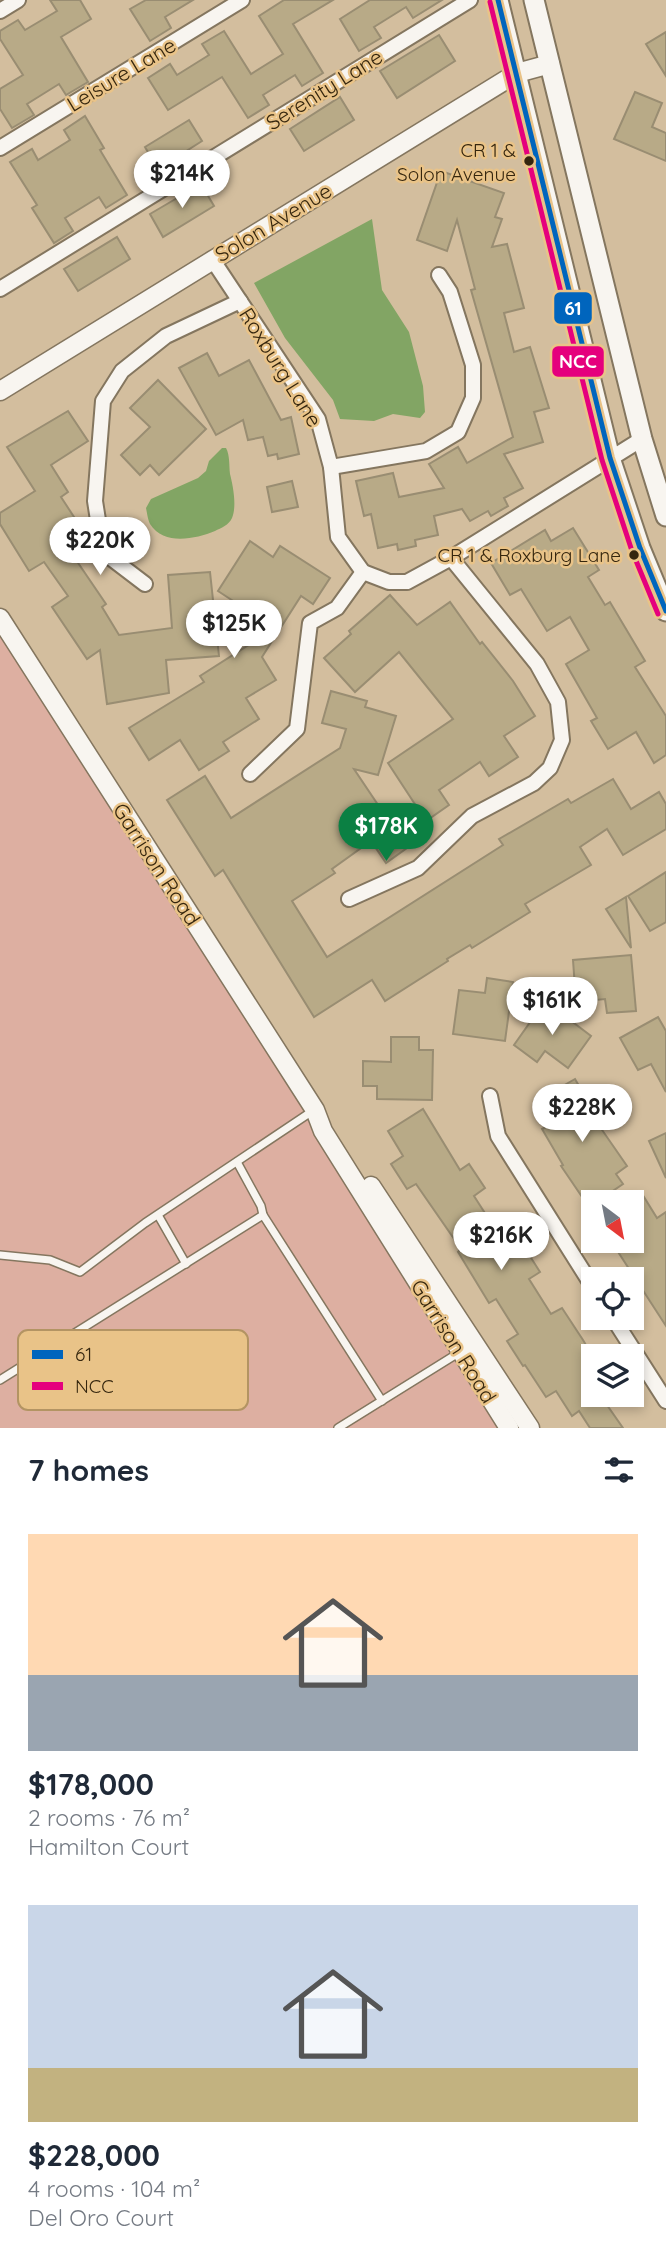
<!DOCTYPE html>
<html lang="en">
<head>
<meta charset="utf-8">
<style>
  :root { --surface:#fff; --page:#f6f6f7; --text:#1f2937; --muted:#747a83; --accent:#0b8043 }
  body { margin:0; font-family:Quicksand,sans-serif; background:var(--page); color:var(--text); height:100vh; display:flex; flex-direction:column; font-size:26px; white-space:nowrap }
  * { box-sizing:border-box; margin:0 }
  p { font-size:23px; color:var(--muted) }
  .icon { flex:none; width:38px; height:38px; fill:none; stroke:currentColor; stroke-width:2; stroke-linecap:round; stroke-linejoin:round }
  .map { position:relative; height:1428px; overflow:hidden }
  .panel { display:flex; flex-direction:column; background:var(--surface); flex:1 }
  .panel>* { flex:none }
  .needle { width:46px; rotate:148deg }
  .fabs { position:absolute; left:581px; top:1190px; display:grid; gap:14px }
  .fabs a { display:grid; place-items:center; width:63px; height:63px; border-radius:0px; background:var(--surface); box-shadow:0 4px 10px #0003; font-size:35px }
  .price { position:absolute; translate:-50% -60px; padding:0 16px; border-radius:24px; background:#fff; color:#222; font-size:23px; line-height:46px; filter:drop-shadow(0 2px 4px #0008) }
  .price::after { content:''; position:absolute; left:50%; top:42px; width:21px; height:16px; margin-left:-10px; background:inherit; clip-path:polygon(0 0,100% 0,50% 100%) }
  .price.active { background:var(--accent); color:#fff }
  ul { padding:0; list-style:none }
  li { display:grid; align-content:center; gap:14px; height:371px; padding:0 28px }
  li span { display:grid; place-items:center; height:217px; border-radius:0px; color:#555 }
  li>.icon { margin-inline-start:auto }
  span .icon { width:126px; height:126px; fill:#fffc; stroke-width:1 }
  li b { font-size:30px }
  h2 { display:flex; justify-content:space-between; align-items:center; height:84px; padding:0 28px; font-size:30px }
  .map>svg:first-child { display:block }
  .green { fill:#ddafa1 }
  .water { fill:#82a564 }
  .building { fill:#b8aa87; stroke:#998d72; stroke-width:2 }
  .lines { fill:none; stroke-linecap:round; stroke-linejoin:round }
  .service-casing { stroke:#84765f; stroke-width:10 }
  .minor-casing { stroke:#84765f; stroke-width:18 }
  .tertiary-casing { stroke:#84765f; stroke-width:21 }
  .secondary-casing { stroke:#84765f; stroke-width:23 }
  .service { stroke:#f8f5f0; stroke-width:7 }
  .minor { stroke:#f8f5f0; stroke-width:14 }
  .tertiary { stroke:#f8f5f0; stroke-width:18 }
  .secondary { stroke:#f8f5f0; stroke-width:19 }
  .bus-1-casing { stroke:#e9c388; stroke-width:10 }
  .bus-2-casing { stroke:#e9c388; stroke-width:10 }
  .bus-1 { stroke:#0065bd; stroke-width:5 }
  .bus-2 { stroke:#e5007d; stroke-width:5 }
  .bus-dot { fill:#35260e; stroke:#e9c388; stroke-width:2.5 }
  .labels { text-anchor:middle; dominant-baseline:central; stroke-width:5; stroke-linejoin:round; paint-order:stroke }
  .bus-label { font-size:19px; fill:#35260e; stroke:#e9c388; text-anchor:end }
  .street-label { font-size:21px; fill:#35260e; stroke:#e9c388 }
  .key { fill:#e9c388; stroke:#b39463; stroke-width:2 }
  .key-label { font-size:19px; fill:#35260e }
  .line-badge { stroke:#e9c388; stroke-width:2.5 }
  .badge-label { font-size:19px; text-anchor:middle; font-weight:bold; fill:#fff }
</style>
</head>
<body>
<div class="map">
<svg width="666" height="1428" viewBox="0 0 666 1428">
  <rect width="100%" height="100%" fill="#d3be9e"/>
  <path class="green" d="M0 636 303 1108 302 1110 307 1115 315 1136 498 1428H0Z"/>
  <g class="water">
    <path d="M372 219 382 290 409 332 423 386 425 412 420 418 393 414 374 421 340 419 333 400 285 338 254 283Z"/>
    <path d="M222 448H226C230 455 229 466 230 474 233 486 237 506 232 518 229 525 221 528 215 531 195 539 164 546 150 524 148 520 147 513 146 508L151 499 198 478 206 471 209 461Z"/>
  </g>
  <g class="building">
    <path d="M50 0H80L91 19 61 37 88 82 66 95 59 84 27 104 34 115 12 128 0 109V89L23 75 0 39V31L18 20 25 30 57 11Z"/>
    <path d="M146 0H193L165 17 171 28 150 41 130 9Z"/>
    <path d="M284 0H333L293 24 323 73 302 86 295 75 263 95 269 105 248 118 222 77 168 110 148 78 170 64 177 75 209 55 202 44 224 31 251 74 283 54 259 16Z"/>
    <path d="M370 0H442L413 18 406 7 374 27 381 38 359 51 340 19Z"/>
    <path d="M666 32V76L646 44Z"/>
    <path d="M439 35 455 61 397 98 380 71Z"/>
    <path d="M635 92 662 103 652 127 666 133V161L614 139Z"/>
    <path d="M340 97 354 120 304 151 290 129Z"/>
    <path d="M85 116 104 148 100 150 127 195 106 208 99 197 65 218 73 231 54 243 32 208 37 205 10 162 32 149 38 160 70 140 64 130Z"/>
    <path d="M189 120 202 141 158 169 145 147Z"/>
    <path d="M441 171 504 193 495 217 502 219 492 247 507 244 524 308 504 313 514 352 530 347 549 408 534 412 543 442 504 454 523 488 504 498 508 506 491 516 488 511 470 521 462 509 434 516 438 535 415 540 416 546 398 550 397 544 378 548 371 514 364 516 356 481 393 473 399 497 444 488 429 464 458 447 467 463 513 437 471 290 475 289 457 220 447 251 417 240Z"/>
    <path d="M201 184 214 206 163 237 150 214Z"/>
    <path d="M117 237 130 259 78 291 64 269Z"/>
    <path d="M207 353 219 376 249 360 281 420 291 417 299 454 278 459 277 454 268 456 263 437 248 440 243 420 216 435 179 368Z"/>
    <path d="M158 380 206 429 159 475 150 465 140 475 121 455 150 427 130 408Z"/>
    <path d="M68 411 88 441 51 465 68 492 61 497 89 540 70 551 106 604 102 607 119 635 172 628 168 575 210 572 219 656 166 660 169 693 107 704 100 650 87 659 52 607 68 596 44 562 29 571 0 524V513L35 491 7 447Z"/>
    <path d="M292 481 298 507 272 512 267 487Z"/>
    <path d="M573 528 599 570 588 577 605 605 610 602 645 661 635 667 666 716V755L654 763 636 732 608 749 591 721 597 718 566 664 589 650 570 617 547 631 521 589 510 595 491 563 545 530 551 541Z"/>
    <path d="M250 541 273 557 280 546 330 578 313 604 301 596 262 657 276 680 246 698 259 719 223 742 229 751 199 770 180 740 149 760 129 728 204 682 200 676 261 637 249 630 254 623 246 618 250 612 218 591Z"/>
    <path d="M390 595 417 625 450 602 480 644 482 642 513 681 535 716 504 736 518 757 489 776 480 762 439 790 449 805 426 821 388 763 453 719 399 652 355 692 324 658 351 634 349 631Z"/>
    <path d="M331 691 367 701 365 707 396 716 378 775 354 769 407 848 386 863 371 841 332 869 335 873 292 901 327 957 503 845 499 839 568 799 571 803 613 779 631 809 659 792 666 804V829L623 855 607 829 580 847 591 865 525 904 530 912 472 948 470 945 447 959 448 961 385 1001 372 980 314 1017 223 870 215 876 167 800 205 776 231 818 340 748 346 729 322 723Z"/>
    <path d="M666 872V922L650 931 628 896Z"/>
    <path d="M626 897 631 948 606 909Z"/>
    <path d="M631 955 636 1011 607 1013 605 999 576 1002 573 960Z"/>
    <path d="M487 978 513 982 505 1041 453 1034 459 990 485 993Z"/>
    <path d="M545 1001 591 1036 568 1068 545 1051 537 1062 514 1045Z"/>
    <path d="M658 1017 666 1031V1092L651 1064 638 1070 620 1038Z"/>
    <path d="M391 1037H419V1050H433L432 1100 377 1099V1086H363V1061L391 1062Z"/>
    <path d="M575 1079 602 1126 600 1127 627 1166 616 1174 623 1184 589 1207 561 1166 563 1165 542 1129 554 1123 540 1099Z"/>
    <path d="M423 1109 460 1170 469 1164 485 1188 474 1196 508 1249 521 1242 540 1272 529 1279 551 1314 562 1308 583 1340 593 1357V1368L588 1371 593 1380V1395H600L623 1428H590L579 1411 572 1416 556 1391 546 1397 525 1365 523 1366 507 1341 518 1334 496 1299 489 1303 458 1252 461 1249 416 1184 407 1189 391 1164 403 1156 388 1131Z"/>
    <path d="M666 1133V1178L649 1141Z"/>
    <path d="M644 1197 657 1218 666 1212V1326L611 1241H632V1205Z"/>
  </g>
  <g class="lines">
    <defs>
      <g id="service">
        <path d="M158 1215 186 1264"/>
        <path d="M263 1215 382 1401"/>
        <path d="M0 1255 50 1260 80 1272 145 1223 314 1110"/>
        <path d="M0 1380 263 1215 261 1206 237 1162"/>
        <path d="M338 1428 460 1352"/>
      </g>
      <g id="minor">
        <path d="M0 11 18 0"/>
        <path d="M0 148 242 0"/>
        <path d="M212 259 318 419 331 467 338 537 363 572 389 582H407L451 558 642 439"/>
        <path d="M0 289 470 0"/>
        <path d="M331 467 426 451 458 432 473 398V365L450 292 439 275"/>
        <path d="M145 584 103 552 95 501 103 401 122 371 166 336 240 301"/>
        <path d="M250 774 297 729 310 623 337 608 363 572"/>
        <path d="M349 899 418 868 472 816 534 783 550 768 562 740 558 702 537 664 451 558"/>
        <path d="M490 1096 498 1136 593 1287"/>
        <path d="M613 1318 666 1401"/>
      </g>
      <g id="tertiary">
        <path d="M0 391 517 73 550 64"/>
        <path d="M0 618 315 1110 323 1131 509 1428"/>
        <path d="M371 1186 530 1428"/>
      </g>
      <g id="secondary">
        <path d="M498 0 610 458 640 548 666 611"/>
        <path d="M534 0 642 439 666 516"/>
      </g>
    </defs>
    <use href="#service" class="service-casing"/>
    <use href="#minor" class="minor-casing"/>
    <use href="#tertiary" class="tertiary-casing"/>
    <use href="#secondary" class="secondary-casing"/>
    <use href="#service" class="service"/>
    <use href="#minor" class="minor"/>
    <use href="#tertiary" class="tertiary"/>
    <use href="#secondary" class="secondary"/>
    <defs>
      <path id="bus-1" d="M498 0 610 458 640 548 666 611"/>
      <path id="bus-2" d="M490 2 602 460 632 551 658 614"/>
    </defs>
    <use href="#bus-1" class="bus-1-casing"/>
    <use href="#bus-2" class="bus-2-casing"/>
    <use href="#bus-1" class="bus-1"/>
    <use href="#bus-2" class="bus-2"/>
  </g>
  <g class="bus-dot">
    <circle cx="529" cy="161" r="6"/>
    <circle cx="634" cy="555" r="6"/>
  </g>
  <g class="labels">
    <g class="bus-label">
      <text x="516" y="150">CR 1 &amp;<tspan x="516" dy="24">Solon Avenue</tspan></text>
      <text x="621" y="555">CR 1 &amp; Roxburg Lane</text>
    </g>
    <g class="street-label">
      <text transform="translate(121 74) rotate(-31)">Leisure Lane</text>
      <text transform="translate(324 89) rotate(-32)">Serenity Lane</text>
      <text transform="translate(273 222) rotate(-31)">Solon Avenue</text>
      <text transform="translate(281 367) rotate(58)">Roxburg Lane</text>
      <text transform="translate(157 864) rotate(57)">Garrison Road</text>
      <text transform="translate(454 1341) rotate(58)">Garrison Road</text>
    </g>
  </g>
  <rect x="18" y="1330" width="230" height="80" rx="10" class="key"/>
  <rect x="32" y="1350" width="31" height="9" fill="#0065bd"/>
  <rect x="32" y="1382" width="31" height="8" fill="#e5007d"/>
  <g class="key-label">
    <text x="75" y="1361">61</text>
    <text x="75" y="1393">NCC</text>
  </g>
  <g class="line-badge">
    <rect x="553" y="291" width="40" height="34" rx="7" fill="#0065bd"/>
    <rect x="551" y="345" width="54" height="33" rx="7" fill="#e5007d"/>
  </g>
  <g class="badge-label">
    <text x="573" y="315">61</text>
    <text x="578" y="368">NCC</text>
  </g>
</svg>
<div class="fabs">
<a><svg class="needle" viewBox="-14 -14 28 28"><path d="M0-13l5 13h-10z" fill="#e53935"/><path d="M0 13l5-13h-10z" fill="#747a83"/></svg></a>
<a><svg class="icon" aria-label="locate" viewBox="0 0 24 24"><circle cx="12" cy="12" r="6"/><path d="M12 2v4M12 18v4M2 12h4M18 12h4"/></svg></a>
<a><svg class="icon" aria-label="layers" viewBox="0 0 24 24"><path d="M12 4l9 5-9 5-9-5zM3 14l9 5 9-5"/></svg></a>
</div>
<b class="price" style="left:182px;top:210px">$214K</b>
<b class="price" style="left:100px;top:577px">$220K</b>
<b class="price" style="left:234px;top:660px">$125K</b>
<b class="price active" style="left:386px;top:863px">$178K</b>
<b class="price" style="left:552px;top:1037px">$161K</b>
<b class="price" style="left:582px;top:1144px">$228K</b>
<b class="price" style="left:501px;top:1272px">$216K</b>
</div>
<section class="panel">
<h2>7 homes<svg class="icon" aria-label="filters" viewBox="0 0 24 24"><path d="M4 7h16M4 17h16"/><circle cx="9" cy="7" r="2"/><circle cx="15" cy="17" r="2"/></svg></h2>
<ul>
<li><span style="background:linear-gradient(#ffd9b3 65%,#9aa5b1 0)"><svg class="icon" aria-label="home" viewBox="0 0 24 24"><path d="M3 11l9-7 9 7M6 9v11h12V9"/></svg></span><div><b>$178,000</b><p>2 rooms · 76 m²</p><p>Hamilton Court</p></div></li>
<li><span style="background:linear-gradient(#c9d6e8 75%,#c2b280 0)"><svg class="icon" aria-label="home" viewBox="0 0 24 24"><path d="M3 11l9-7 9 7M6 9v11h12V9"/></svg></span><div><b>$228,000</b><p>4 rooms · 104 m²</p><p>Del Oro Court</p></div></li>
</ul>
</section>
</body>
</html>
